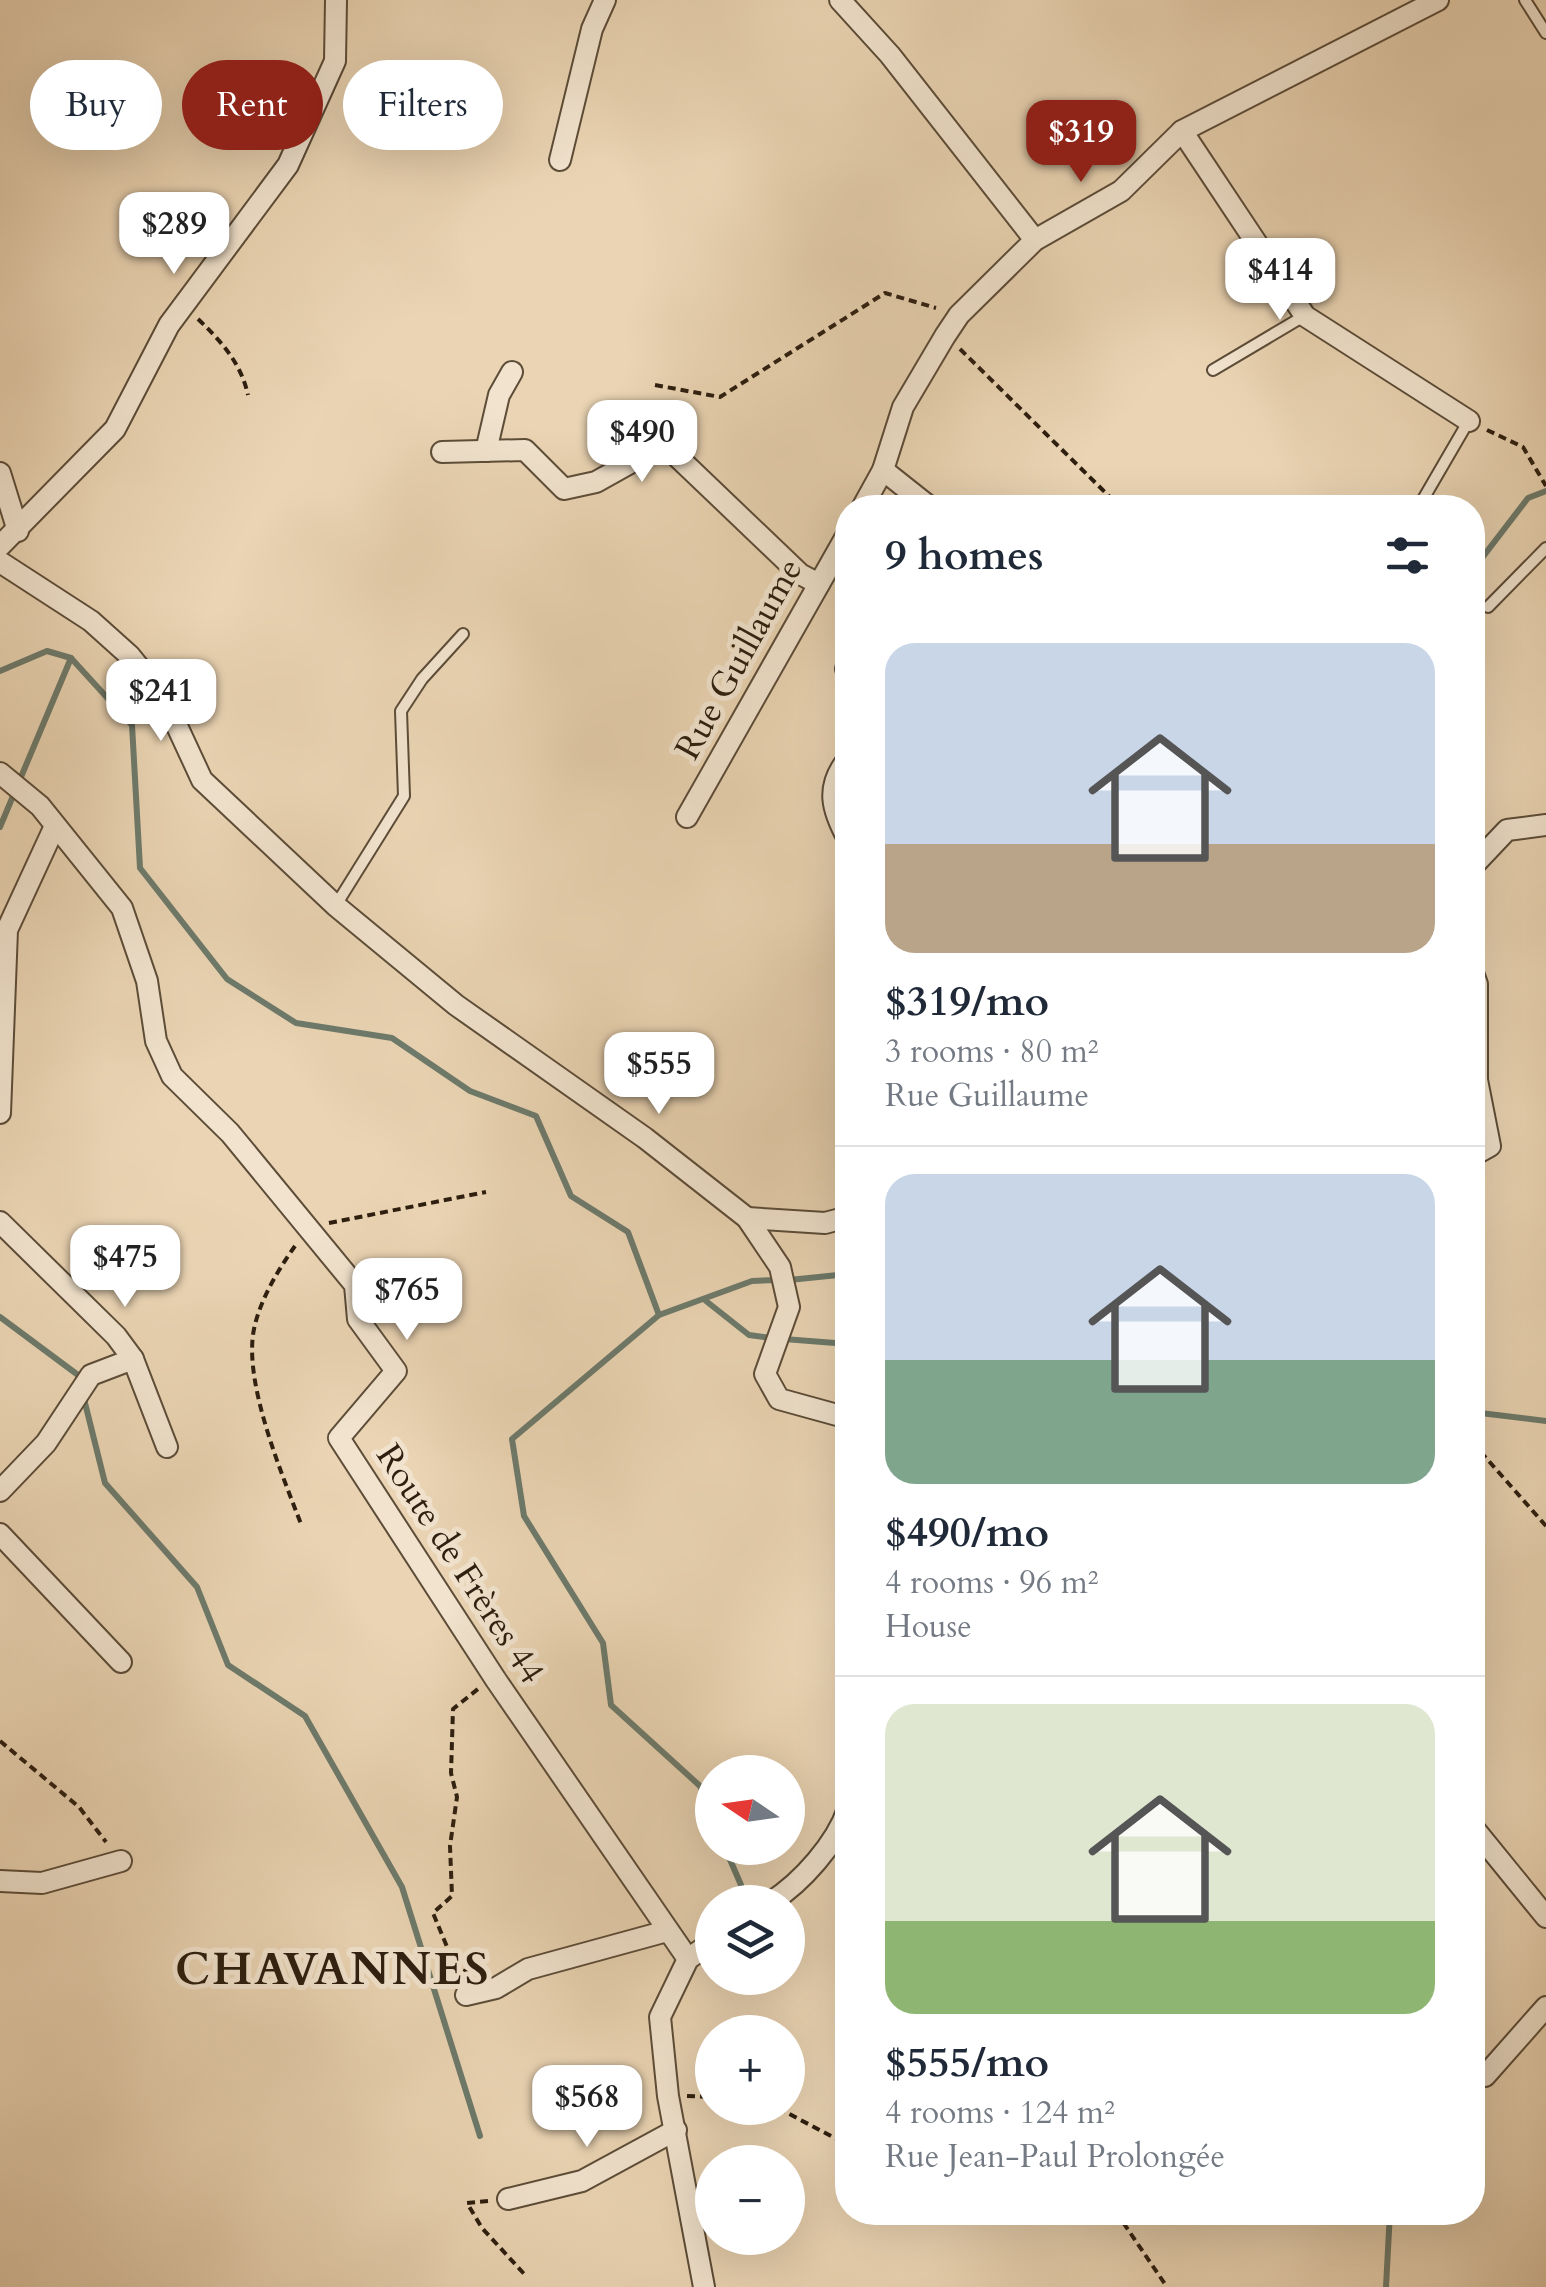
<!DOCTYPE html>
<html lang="en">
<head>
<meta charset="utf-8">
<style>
  :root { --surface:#fff; --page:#f6f6f7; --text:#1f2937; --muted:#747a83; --line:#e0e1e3; --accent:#8f2418 }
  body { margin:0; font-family:Cardo,serif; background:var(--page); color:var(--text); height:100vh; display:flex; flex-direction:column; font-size:38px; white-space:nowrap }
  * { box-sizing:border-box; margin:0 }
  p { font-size:32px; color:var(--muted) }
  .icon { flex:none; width:55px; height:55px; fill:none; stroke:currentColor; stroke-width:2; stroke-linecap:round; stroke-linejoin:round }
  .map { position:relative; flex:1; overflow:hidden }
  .sheet { position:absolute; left:835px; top:495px; width:650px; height:1730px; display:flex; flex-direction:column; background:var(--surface); border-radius:40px; box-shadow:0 10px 40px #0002 }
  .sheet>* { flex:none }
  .top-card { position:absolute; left:30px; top:60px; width:655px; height:90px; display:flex; gap:20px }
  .needle { width:65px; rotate:283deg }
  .buttons { position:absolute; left:695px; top:1755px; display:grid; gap:20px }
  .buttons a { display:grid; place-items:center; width:110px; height:110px; border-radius:50%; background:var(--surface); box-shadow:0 10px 40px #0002; font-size:50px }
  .price { position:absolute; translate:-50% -85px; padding:0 22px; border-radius:20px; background:#fff; color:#222; font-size:32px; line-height:65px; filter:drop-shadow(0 2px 5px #0008) }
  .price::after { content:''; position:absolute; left:50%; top:60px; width:30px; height:22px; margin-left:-15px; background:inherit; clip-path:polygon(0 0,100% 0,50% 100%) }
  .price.current { background:var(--accent); color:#fff }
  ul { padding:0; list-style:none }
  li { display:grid; align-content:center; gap:20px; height:530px; padding:0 50px }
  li+li { border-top:2px solid var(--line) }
  li span { display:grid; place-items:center; height:310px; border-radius:30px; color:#555 }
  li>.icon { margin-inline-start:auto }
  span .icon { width:180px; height:180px; fill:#fffc; stroke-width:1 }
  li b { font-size:42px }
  h2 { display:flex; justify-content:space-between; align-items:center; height:120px; padding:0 50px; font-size:42px }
  .tag { padding:0 35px; border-radius:45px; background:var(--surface); box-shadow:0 10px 40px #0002; font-size:35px; line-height:90px }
  .tag.current { background:var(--accent); color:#fff }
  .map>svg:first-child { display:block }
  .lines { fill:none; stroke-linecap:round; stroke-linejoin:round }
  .stream { stroke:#6d7a6b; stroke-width:6 }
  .lane-casing { stroke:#5c4c38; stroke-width:14 }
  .street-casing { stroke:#5c4c38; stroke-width:24 }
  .path { stroke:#2d1e0f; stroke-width:4; stroke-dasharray:8 5; stroke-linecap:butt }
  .lane { stroke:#f1e3ce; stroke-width:10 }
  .street { stroke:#f1e3ce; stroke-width:20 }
  .labels { text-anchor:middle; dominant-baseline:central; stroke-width:10; stroke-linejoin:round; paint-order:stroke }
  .street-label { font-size:35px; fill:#2d1e0f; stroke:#f1e3ce }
  .district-label { font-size:45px; font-weight:bold; letter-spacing:2.5px; fill:#2d1e0f; stroke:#f1e3ce }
</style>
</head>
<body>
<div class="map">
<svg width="1546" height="2287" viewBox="0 0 1546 2287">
  <rect width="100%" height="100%" fill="#ead4b3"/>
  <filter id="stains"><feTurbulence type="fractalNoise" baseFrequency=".002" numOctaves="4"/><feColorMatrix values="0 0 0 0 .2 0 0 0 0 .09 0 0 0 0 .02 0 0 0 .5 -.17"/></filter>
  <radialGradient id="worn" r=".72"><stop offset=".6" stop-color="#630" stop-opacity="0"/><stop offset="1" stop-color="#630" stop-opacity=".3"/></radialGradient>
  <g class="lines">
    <g class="stream">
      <path d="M1472 571 1528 498 1546 491"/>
      <path d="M0 671 47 651 71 658 132 725 140 868 227 979 296 1023 392 1038 470 1091 536 1116 571 1196 628 1232 659 1315"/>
      <path d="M0 827 71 658"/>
      <path d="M789 1280 848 1274"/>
      <path d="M706 1301 749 1335 771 1338"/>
      <path d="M0 1317 78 1375 80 1383"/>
      <path d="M784 1339 848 1344"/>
      <path d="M83 1395 105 1483 197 1587 228 1665 305 1716 402 1887 480 2136"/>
      <path d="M1472 1412 1546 1421"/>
      <path d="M712 1816 700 1786 611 1705 603 1643 524 1516 512 1439 659 1315 752 1281 777 1280"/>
      <path d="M725 1848 741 1885"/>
      <path d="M1386 2287 1390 2212"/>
    </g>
    <defs>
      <g id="lane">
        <path d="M1525 0 1546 33"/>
        <path d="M1213 370 1304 316"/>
        <path d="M1418 508 1468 422"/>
        <path d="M1488 607 1546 548"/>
        <path d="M336 905 404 796 401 711 422 679 463 634"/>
      </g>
      <g id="street">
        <path d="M840 0 890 55 1035 240"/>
        <path d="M1182 131 1305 316 1469 421"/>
        <path d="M560 160 592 29 605 0"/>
        <path d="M486 451 499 395 512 372"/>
        <path d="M442 452 525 450 564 489 596 482 664 444 800 574 819 584"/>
        <path d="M883 470 931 508"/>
        <path d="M0 473 18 531"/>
        <path d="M862 508 883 470 903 407 945 336 959 315 1035 240 1121 191 1182 131 1438 0"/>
        <path d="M0 546 115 429 169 325 288 165 335 61 336 0"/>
        <path d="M0 562 91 621 130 656 164 698 202 780 336 906 456 1005 645 1138 747 1218 780 1267 789 1307 765 1374 779 1399 848 1418"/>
        <path d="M846 669 848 668"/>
        <path d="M848 759C825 787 832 810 848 839"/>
        <path d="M0 773 40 806 122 908 147 981 156 1041 172 1076 230 1133 355 1285 358 1319 396 1371 339 1438 496 1680 688 1959"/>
        <path d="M687 817 848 533"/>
        <path d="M1472 867 1507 830 1546 825"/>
        <path d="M1472 970 1477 984V1080L1490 1146 1472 1156"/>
        <path d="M0 1113 7 930 55 826"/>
        <path d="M747 1218 825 1223 848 1217"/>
        <path d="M0 1222 116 1336 133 1359 167 1447"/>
        <path d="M0 1491 46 1443 91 1375 133 1359"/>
        <path d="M0 1534 121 1662"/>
        <path d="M1472 1826 1546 1917"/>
        <path d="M0 1881 42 1883 121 1861"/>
        <path d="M771 1902C802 1882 836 1844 848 1809"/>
        <path d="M466 1995 496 1988 528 1969 667 1931"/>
        <path d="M1485 2076 1546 2007"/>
        <path d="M508 2199 582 2181 676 2130"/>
        <path d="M704 2287 668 2096 660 2017 688 1959 712 1942"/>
      </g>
    </defs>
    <use href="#lane" class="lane-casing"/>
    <use href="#street" class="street-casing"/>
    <g class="path">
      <path d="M198 319C221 341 241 363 248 395"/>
      <path d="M960 349 1121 508"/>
      <path d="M655 385 720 397 885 293 936 308"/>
      <path d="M1487 430 1523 447 1546 486"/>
      <path d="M329 1223 486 1192"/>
      <path d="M295 1246C278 1270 260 1300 254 1329 243 1382 282 1474 301 1524"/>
      <path d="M1472 1442 1546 1526"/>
      <path d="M0 1741 79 1807 106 1842"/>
      <path d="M470 1974 455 1966 433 1913 452 1896 450 1846 457 1797 451 1773 453 1709 478 1689"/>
      <path d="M687 2096 712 2097"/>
      <path d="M778 2108 848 2145"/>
      <path d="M488 2201 467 2203 482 2228 526 2276"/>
      <path d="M1116 2212 1167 2287"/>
    </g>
    <use href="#lane" class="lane"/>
    <use href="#street" class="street"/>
  </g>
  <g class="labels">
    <g class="street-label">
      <text transform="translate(739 659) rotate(-61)">Rue Guillaume</text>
      <text transform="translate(460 1564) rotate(57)">Route de Frères 44</text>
    </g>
    <g class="district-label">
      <text x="333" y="1969">CHAVANNES</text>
    </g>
  </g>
  <rect width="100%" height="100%" filter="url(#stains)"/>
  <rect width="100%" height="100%" fill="url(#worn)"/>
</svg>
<div class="buttons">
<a><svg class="needle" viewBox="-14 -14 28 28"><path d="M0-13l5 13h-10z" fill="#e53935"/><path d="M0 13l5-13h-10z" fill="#747a83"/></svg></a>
<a><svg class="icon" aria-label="layers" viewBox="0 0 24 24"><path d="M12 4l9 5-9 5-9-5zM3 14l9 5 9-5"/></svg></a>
<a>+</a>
<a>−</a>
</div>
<b class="price current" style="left:1081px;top:185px">$319</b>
<b class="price" style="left:174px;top:277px">$289</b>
<b class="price" style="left:1280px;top:323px">$414</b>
<b class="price" style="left:642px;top:485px">$490</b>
<b class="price" style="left:161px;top:744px">$241</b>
<b class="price" style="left:659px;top:1117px">$555</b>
<b class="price" style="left:125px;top:1310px">$475</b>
<b class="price" style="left:407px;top:1343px">$765</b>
<b class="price" style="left:587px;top:2150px">$568</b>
<div class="top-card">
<a class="tag">Buy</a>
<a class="tag current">Rent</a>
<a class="tag">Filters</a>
</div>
<section class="sheet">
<h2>9 homes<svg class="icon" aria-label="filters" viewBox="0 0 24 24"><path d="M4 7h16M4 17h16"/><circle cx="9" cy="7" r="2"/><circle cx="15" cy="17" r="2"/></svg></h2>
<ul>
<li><span style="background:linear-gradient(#c9d6e8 65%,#b9a48a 0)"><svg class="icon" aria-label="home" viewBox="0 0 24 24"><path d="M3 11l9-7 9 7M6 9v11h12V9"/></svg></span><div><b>$319/mo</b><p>3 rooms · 80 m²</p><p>Rue Guillaume</p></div></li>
<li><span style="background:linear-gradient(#c9d6e8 60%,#7fa58c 0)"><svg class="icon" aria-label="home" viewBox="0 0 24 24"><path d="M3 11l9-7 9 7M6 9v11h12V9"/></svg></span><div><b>$490/mo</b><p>4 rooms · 96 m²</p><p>House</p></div></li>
<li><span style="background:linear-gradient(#dfe7d0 70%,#8fb573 0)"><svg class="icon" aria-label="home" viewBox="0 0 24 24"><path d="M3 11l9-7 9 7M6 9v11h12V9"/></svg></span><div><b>$555/mo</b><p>4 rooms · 124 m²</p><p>Rue Jean-Paul Prolongée</p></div></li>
</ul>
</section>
</div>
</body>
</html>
